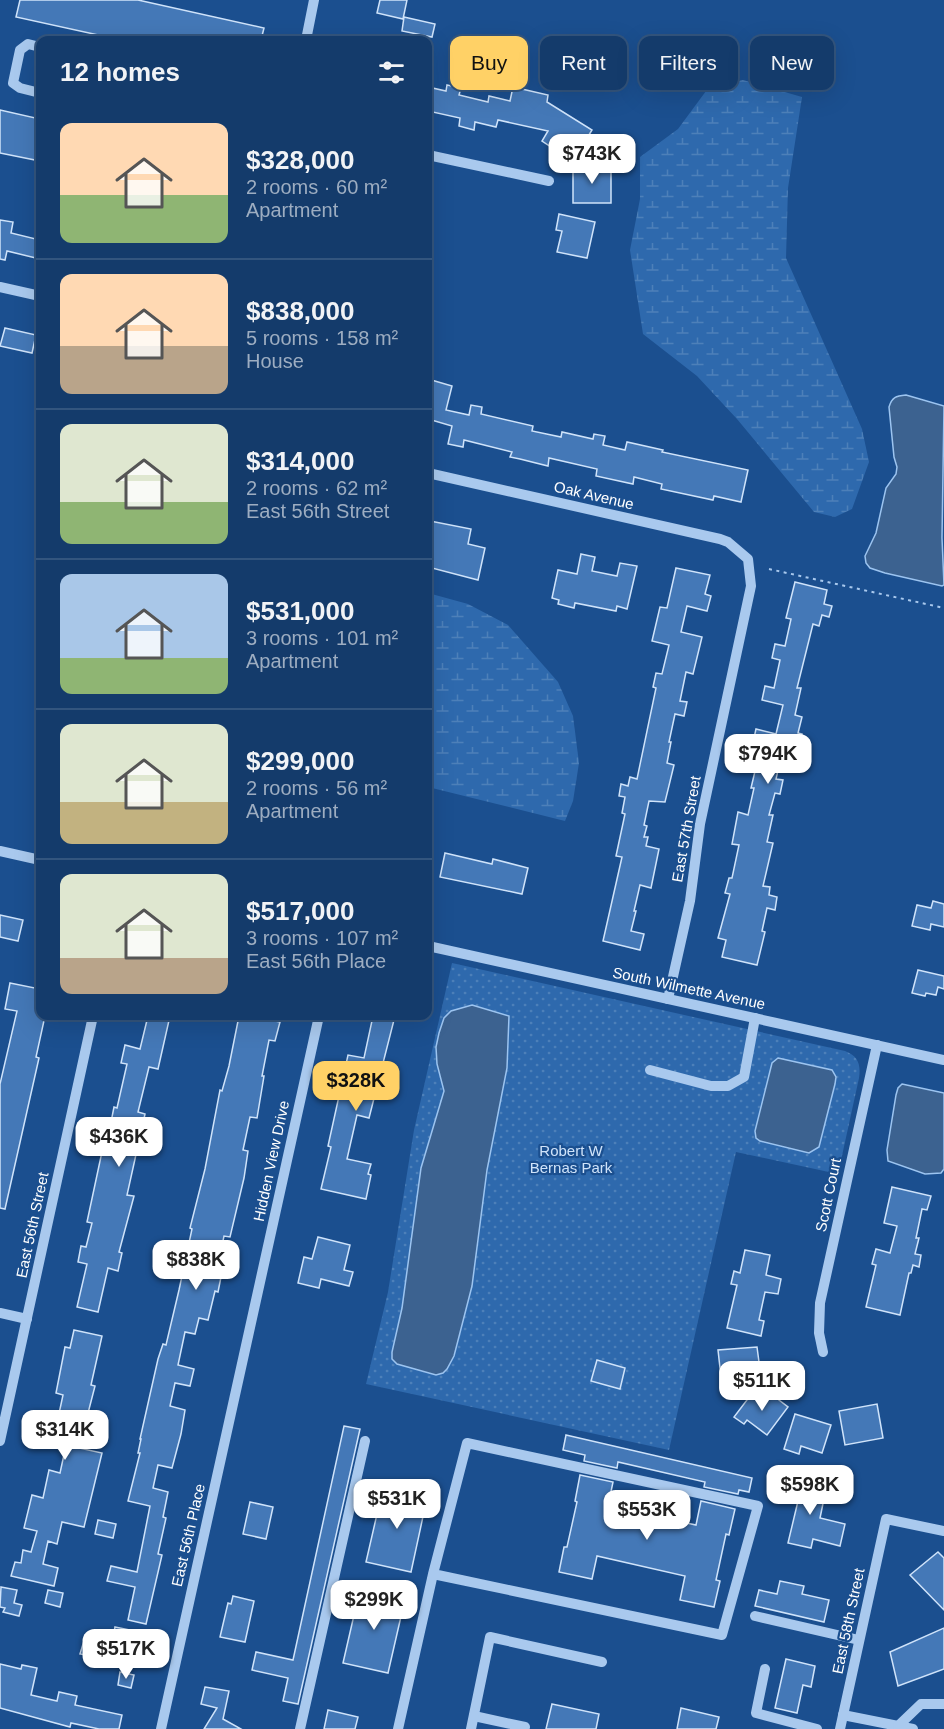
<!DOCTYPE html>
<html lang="en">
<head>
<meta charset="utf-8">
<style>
  :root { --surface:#143b6b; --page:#1d4271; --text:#f1f3f6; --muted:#9dadc1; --line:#33557e; --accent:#ffd166 }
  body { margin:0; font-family:Arial,sans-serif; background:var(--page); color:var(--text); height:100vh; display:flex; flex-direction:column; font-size:22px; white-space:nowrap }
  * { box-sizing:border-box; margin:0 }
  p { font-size:20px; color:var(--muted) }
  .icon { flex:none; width:33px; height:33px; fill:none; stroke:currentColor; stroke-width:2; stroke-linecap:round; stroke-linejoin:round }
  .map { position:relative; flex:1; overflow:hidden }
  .sheet { position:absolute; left:36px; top:36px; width:396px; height:984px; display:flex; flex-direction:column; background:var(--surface); border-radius:12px; box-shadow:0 6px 24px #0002,0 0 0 2px var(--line) }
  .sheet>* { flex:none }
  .top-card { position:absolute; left:450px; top:36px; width:404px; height:54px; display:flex; gap:12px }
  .price { position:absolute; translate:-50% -51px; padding:0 14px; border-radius:12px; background:#fff; color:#222; font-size:20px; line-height:39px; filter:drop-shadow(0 2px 3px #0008) }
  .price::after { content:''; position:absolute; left:50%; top:36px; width:18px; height:14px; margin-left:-9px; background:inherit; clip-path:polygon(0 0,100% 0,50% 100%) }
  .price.current { background:var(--accent); color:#111 }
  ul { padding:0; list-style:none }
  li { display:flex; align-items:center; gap:18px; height:150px; padding:0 24px }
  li+li { border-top:2px solid var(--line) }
  li span { display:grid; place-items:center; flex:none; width:168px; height:120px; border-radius:12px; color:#555 }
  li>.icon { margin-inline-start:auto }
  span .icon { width:72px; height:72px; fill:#fffc; stroke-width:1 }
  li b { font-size:26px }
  h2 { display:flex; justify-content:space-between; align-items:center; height:72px; padding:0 24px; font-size:26px }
  .chip { padding:0 21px; border-radius:12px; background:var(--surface); box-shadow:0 6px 24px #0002,0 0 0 2px var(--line); font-size:21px; line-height:54px }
  .chip.current { background:var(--accent); color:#111 }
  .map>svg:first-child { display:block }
  .wetland { fill:url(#wetland-marsh) }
  .park { fill:url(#park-dots) }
  .water { fill:#3c6290; stroke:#9cc4f0; stroke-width:1.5 }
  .building { fill:#4478b7; stroke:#cfe3fa; stroke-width:1.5 }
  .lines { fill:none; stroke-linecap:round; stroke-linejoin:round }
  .path { stroke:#a9c9ee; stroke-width:2; stroke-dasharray:3 4.5; stroke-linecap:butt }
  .minor { stroke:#a9c9ee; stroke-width:10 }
  .labels { text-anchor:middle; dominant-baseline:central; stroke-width:4.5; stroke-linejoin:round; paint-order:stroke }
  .street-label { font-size:15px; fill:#fff; stroke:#1b4f8f }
  .park-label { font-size:15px; fill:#cfe3fa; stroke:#1b4f8f }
</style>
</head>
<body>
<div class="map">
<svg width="944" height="1729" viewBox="0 0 944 1729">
  <defs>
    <pattern id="wetland-marsh" width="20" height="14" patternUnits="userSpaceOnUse" patternTransform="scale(1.5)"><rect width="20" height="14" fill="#2e69ad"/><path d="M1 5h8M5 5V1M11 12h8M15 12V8" fill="none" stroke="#4d80b9"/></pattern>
    <pattern id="park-dots" width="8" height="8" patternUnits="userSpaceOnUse" patternTransform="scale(1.5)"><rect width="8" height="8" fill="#2e69ad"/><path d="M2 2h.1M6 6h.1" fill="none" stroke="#4d80b9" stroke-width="1.8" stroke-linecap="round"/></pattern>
  </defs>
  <rect width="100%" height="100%" fill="#1b4f8f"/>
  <g class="wetland">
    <path d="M743 80 802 97 788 188 786 258 862 429 869 462 852 509 835 517 814 512 737 419 697 376 643 334 630 250 640 199V157L678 129 709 87Z"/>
    <path d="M428 593 468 604 508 625 558 682 573 716 579 763 573 801 565 821 428 787Z"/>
  </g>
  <path class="park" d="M452 963 845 1051C858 1056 861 1064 859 1078L838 1174 736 1152 669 1450 366 1384 388 1292 414 1130Z"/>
  <g class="water">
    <path d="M906 395 944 406 942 538 944 585 942 586 885 573 870 568 866 563 865 556 876 533 886 488 896 474 897 467 894 457 889 407C892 397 896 396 906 395Z"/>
    <path d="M472 1005 509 1016 507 1068 487 1170 472 1286 454 1356 447 1369 443 1373 436 1375 397 1364 392 1359V1352L402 1308 421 1168 444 1091 437 1064 436 1047 439 1033 444 1018 451 1011Z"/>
    <path d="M778 1058 832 1070 836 1077 835 1084 819 1147 809 1153 760 1141 756 1138 755 1131 772 1063Z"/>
    <path d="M902 1084 944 1093V1169L941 1173 925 1174 888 1161 887 1150 896 1095 898 1088Z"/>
  </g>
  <g class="building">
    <path d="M20 0H138L264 28 261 40H121L16 17Z"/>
    <path d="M380 0H407L403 19 377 13Z"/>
    <path d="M404 17 435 24 432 37 402 31Z"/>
    <path d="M447 85 461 88 459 95 488 102 489 96 510 101 513 87 548 95 547 102 592 130 575 158 556 146 554 149 542 141 548 131 498 120 496 127 475 122 474 130 459 126 460 118 428 111V87L446 91Z"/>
    <path d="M0 110 40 119V161L0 153Z"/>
    <rect x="573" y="166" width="38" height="37"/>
    <path d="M559 214 595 222 587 258 557 252 562 231 556 230Z"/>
    <path d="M0 220 13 222 11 233 40 240V259L7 251 5 260 0 259Z"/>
    <path d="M5 328 36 335 32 353 0 346Z"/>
    <path d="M428 379 452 386 446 410 469 415 471 405 482 407 481 414 533 426 532 431 561 437 562 432 593 439 594 434 605 436 603 445 625 450 627 442 663 450 662 452 748 470 741 502 714 496 713 500 661 489 662 484 634 477 633 484 596 476 597 469 549 458 548 466 520 459 510 457 512 452 464 440 463 447 448 444 452 426 428 419 431 405 428 404Z"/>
    <path d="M430 521 471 529 468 544 485 548 478 580 428 567V530Z"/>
    <path d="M581 554 595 557 592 571 617 576 620 563 637 566 627 609 617 606 616 611 575 603 574 608 558 604 559 600 552 598 558 570 577 574Z"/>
    <path d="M676 568 710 575 705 594 711 596 707 611 687 606 681 632 702 637 693 674 686 672 680 701 687 702 684 716 675 714 669 742H671L667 763 674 765 665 802 649 801 644 825 647 826 644 837H648L646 846 659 849 651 888 640 885 634 911H636L631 931 644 934 640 950 603 941 622 857 616 856 625 814 622 813 625 797 619 796 621 784 628 786 630 777 637 779 656 688 653 687 656 673 662 674 669 645 652 641 660 607 667 608Z"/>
    <path d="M795 582 827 590 824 604 832 606 829 617 822 615 819 626 813 624 797 688H801L795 715 802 717 798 733 802 734 798 753 783 749 776 779 783 780 780 794 775 793 769 815H773L767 842 773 843 763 886 770 887 769 895 777 897 775 910 767 908 762 931 765 932 757 965 722 957 726 940 718 938 730 894 725 893 729 878H732L739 845 732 844 738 812 748 815 754 788H751L756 767 748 765 756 729 776 734 783 705 762 700 765 686 774 688 780 660 772 658 775 644 785 646 791 619 786 618Z"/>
    <path d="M445 853 492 864 493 859 528 868 522 894 440 877Z"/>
    <path d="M933 901 944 904V927L931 924 930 930 912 926 917 905 931 908Z"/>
    <path d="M0 915 23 920 18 941 0 937Z"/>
    <path d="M918 970 944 976V989L938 987 936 995 926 993 925 996 912 993Z"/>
    <path d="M10 983 40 989V1016H45L36 1057 39 1058 5 1209 0 1208V1084L17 1011 5 1009Z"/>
    <path d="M148 1016H170L158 1069 149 1067 138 1112 145 1114 127 1195 134 1196 119 1252 122 1253 118 1271 108 1268 98 1312 77 1307 87 1264 78 1262 81 1246 86 1247 92 1223 87 1222 103 1147 110 1149 116 1123 111 1122 114 1107 117 1108 127 1064 121 1063 125 1045 140 1049Z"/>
    <path d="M239 1016H251L280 1022 275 1041 269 1040 262 1076H264L257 1118 250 1117 243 1150 248 1151 244 1178 230 1237 224 1236 218 1264 216 1276 221 1277 218 1292 215 1291 208 1320 199 1318 195 1334 185 1332 178 1365 194 1369 190 1386 175 1383 170 1406 185 1410 181 1434 172 1468 158 1465 153 1488 168 1492 163 1517 166 1518 158 1554 162 1555 146 1624 128 1620 135 1587 107 1581 111 1566 137 1572 150 1506 128 1501 140 1453H138L141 1439H140L158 1359 163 1344 166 1345 179 1290 192 1229 190 1228 205 1169 220 1090 222 1091 229 1066Z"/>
    <path d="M373 1016H395L369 1118 357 1115 347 1159 371 1164 368 1174 371 1175 366 1199 321 1189 331 1147 328 1146 348 1055 364 1058Z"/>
    <path d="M892 1187 931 1196 927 1210 922 1209 916 1238H919L915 1254 921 1255 919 1267 913 1265 911 1273H909L900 1315 866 1307 876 1265 872 1264 876 1249 890 1253 897 1226 884 1223Z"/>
    <path d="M318 1237 350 1245 344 1270 353 1272 349 1286 321 1279 319 1288 298 1283 304 1257 312 1259Z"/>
    <path d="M745 1250 770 1255 766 1275 781 1279 778 1294 765 1292 759 1320 764 1321 761 1336 727 1328 737 1285 731 1284 734 1271 740 1273Z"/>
    <path d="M74 1330 102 1336 91 1385 95 1386 79 1448 102 1453 84 1527 62 1522 57 1544 48 1541 43 1564 58 1568 54 1586 11 1576 15 1562 21 1563 23 1550 31 1552 37 1531 24 1528 32 1495 43 1498 49 1470 60 1473 65 1450 42 1445 47 1421 57 1423 63 1395 56 1393 65 1347 70 1348Z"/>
    <path d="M757 1347 759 1362 744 1363 746 1384 722 1386 718 1350Z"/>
    <path d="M597 1360 625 1368 620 1389 591 1381Z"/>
    <path d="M753 1392 766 1402 771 1394 788 1407 767 1435 747 1420 744 1424 734 1417Z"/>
    <path d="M877 1404 883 1438 845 1445 839 1411Z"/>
    <path d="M795 1414 831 1425 822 1453 801 1446 799 1454 784 1449Z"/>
    <path d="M344 1426 360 1429 298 1704 283 1701 288 1678 252 1670 256 1652 293 1660Z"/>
    <path d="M566 1435 752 1478 749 1492 739 1490 738 1494 704 1487 705 1482 618 1462 617 1468 584 1461 585 1455 563 1450Z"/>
    <path d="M580 1475 613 1482 608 1506 696 1525 701 1501 735 1509 729 1535 726 1534 716 1580 720 1581 714 1607 680 1600 685 1576 597 1556 592 1579 559 1572 564 1547H567L577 1502 575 1501Z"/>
    <path d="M782 1480 826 1489 820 1518 845 1524 840 1546 813 1539 811 1548 788 1543 798 1501 779 1497Z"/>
    <path d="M383 1488 427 1498 411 1572 366 1562Z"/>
    <path d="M250 1502 273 1507 266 1539 243 1534Z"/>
    <path d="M98 1520 116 1524 113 1538 95 1534Z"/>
    <path d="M938 1552 944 1558V1610L910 1575Z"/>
    <path d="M780 1581 804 1586 802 1594 829 1600 824 1622 755 1606 759 1590 777 1594Z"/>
    <path d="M1 1587 17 1590 14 1603 22 1605 19 1616 3 1612 5 1608 0 1607Z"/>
    <path d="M360 1589 405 1599 388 1673 343 1663Z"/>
    <path d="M48 1590 63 1593 60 1607 45 1603Z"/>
    <path d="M233 1596 254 1601 245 1642 220 1637 228 1603 231 1604Z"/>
    <path d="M115 1627 135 1631 129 1662 80 1654 84 1641 111 1648Z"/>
    <path d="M944 1628V1669L898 1686 890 1652Z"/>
    <path d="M786 1659 815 1666 811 1687 803 1685 797 1713 775 1708Z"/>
    <path d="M0 1664 21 1669 22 1665 37 1668 31 1695 57 1701 59 1692 77 1696 75 1705 122 1715 119 1729H99L71 1723 70 1727 0 1708Z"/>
    <path d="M120 1672 134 1675 131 1688 118 1685Z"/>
    <path d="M205 1687 229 1691 223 1719 241 1729H204L217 1708 201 1704Z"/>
    <path d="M552 1704 599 1714 596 1729H546Z"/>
    <path d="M681 1708 719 1717 716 1729H677Z"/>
    <path d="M328 1710 358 1717 355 1729H324Z"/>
  </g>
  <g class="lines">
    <path class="path" d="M769 569 944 608"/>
    <g class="minor">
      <path d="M306 40 314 0"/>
      <path d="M40 47 28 44 20 50 13 83 20 88 40 93"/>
      <path d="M428 155 549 181"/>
      <path d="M0 287 40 296"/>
      <path d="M428 473 720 539 728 542 748 559 751 586 700 824 690 901 668 999"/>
      <path d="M0 851 40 860"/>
      <path d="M428 946 944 1060"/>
      <path d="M650 1070 711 1086H728L744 1077 755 1018"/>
      <path d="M0 1313 27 1319"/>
      <path d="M823 1352 819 1333 820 1303 877 1045"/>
      <path d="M0 1441 93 1016"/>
      <path d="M755 1616 859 1640"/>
      <path d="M765 1669 756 1713 817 1729"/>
      <path d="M843 1715 898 1726 897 1729"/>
      <path d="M474 1716 525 1727"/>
      <path d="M898 1726 921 1704H944"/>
      <path d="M898 1726 913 1729"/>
      <path d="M161 1729 319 1016"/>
      <path d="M300 1729 365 1441"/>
      <path d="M398 1729 433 1574 722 1635 758 1506 467 1443 433 1574"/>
      <path d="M471 1729 490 1637 602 1662"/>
      <path d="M840 1729 886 1519 944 1531"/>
    </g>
  </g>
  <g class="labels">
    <g class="street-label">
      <text transform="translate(594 495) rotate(13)">Oak Avenue</text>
      <text transform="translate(686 829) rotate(-80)">East 57th Street</text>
      <text transform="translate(689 988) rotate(12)">South Wilmette Avenue</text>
      <text transform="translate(271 1161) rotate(-78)">Hidden View Drive</text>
      <text transform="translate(828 1195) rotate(-78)">Scott Court</text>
      <text transform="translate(32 1225) rotate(-78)">East 56th Street</text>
      <text transform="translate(188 1535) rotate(-77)">East 56th Place</text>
      <text transform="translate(848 1621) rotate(-78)">East 58th Street</text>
    </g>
    <g class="park-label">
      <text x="571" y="1150">Robert W<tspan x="571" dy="17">Bernas Park</tspan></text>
    </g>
  </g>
</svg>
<b class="price" style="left:592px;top:185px">$743K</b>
<b class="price" style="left:768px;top:785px">$794K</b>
<b class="price current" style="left:356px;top:1112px">$328K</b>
<b class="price" style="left:119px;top:1168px">$436K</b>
<b class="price" style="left:196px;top:1291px">$838K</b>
<b class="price" style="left:762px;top:1412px">$511K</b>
<b class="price" style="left:65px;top:1461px">$314K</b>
<b class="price" style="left:810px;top:1516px">$598K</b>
<b class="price" style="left:397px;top:1530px">$531K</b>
<b class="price" style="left:647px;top:1541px">$553K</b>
<b class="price" style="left:374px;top:1631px">$299K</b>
<b class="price" style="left:126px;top:1680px">$517K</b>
<div class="top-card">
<a class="chip current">Buy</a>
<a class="chip">Rent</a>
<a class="chip">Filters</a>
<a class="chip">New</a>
</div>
<section class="sheet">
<h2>12 homes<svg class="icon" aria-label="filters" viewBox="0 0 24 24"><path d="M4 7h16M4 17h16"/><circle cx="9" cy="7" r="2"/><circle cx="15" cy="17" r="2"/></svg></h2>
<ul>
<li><span style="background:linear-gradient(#ffd9b3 60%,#8fb573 0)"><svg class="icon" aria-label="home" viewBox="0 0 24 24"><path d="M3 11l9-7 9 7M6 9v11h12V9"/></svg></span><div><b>$328,000</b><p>2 rooms · 60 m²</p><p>Apartment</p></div></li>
<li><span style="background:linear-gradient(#ffd9b3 60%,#b9a48a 0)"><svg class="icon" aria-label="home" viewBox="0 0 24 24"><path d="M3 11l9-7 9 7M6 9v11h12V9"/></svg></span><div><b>$838,000</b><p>5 rooms · 158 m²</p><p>House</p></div></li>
<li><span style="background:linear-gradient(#dfe7d0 65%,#8fb573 0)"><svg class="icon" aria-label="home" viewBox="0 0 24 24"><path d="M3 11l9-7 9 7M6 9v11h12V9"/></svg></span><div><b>$314,000</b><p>2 rooms · 62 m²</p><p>East 56th Street</p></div></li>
<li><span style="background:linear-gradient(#a9c7e8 70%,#8fb573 0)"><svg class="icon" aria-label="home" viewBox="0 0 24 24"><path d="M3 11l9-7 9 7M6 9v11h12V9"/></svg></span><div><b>$531,000</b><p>3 rooms · 101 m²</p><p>Apartment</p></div></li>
<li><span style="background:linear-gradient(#dfe7d0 65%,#c2b280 0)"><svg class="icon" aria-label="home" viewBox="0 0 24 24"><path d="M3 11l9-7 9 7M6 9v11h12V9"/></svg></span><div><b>$299,000</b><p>2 rooms · 56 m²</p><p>Apartment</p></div></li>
<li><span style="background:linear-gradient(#dfe7d0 70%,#b9a48a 0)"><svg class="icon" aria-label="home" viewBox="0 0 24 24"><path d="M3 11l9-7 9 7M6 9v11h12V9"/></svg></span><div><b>$517,000</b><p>3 rooms · 107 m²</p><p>East 56th Place</p></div></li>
</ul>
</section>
</div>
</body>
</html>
